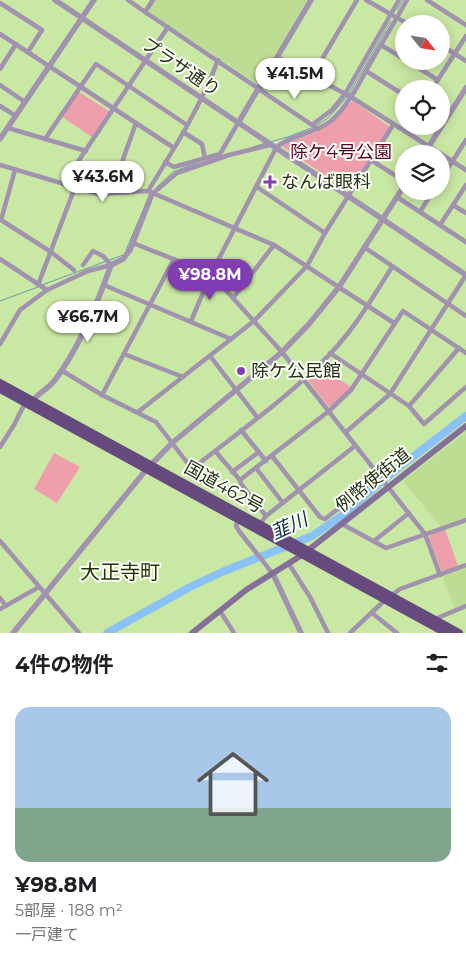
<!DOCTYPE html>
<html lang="ja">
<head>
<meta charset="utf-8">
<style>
  :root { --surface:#fff; --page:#f6f6f6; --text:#202124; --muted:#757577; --line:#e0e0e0; --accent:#813eb2 }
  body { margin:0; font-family:Montserrat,"Noto Sans JP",sans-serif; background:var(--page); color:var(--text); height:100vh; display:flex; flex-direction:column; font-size:19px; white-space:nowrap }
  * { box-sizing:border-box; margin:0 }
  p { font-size:16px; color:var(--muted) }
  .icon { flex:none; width:28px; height:28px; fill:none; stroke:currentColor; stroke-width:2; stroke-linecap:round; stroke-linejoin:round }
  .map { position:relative; height:633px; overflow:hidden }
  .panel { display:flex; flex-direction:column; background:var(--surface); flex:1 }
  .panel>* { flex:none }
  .needle { width:32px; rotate:120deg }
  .tools { position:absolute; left:395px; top:15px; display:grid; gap:10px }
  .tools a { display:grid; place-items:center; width:55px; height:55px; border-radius:50%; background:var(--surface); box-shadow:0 2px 12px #0003; font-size:25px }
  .price { position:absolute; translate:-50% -42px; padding:0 11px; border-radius:18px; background:#fff; color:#222; font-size:16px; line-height:32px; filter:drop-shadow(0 1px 2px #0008) }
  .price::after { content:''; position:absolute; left:50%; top:30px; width:15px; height:11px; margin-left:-8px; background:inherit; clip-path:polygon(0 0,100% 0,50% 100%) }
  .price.on { background:var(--accent); color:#fff }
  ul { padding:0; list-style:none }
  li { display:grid; align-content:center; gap:10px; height:265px; padding:0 15px }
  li+li { border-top:1px solid var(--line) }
  li span { display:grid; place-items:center; height:155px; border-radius:15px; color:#555 }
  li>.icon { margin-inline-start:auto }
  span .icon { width:90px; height:90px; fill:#fffc; stroke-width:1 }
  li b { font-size:21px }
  h2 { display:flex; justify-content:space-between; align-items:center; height:60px; padding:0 15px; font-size:21px }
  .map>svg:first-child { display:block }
  .built { fill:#bcdd92 }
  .green { fill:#ef9eac }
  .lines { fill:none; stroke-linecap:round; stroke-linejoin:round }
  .stream { stroke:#6c96b2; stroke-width:1 }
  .river { stroke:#8bc2f6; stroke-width:8 }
  .minor { stroke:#a192af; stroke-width:4.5 }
  .tertiary { stroke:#a192af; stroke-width:5.5 }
  .secondary { stroke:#846f98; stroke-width:6 }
  .trunk { stroke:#664a7e; stroke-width:8 }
  .poi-dot { fill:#813eb2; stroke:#fbfef7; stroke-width:2 }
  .labels { text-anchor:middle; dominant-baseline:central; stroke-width:4; stroke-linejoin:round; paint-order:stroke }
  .street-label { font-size:18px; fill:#232e13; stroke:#fbfef7 }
  .park-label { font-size:18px; fill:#590122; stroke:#fbfef7 }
  .poi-label { font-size:18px; fill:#232e13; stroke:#fbfef7; text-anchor:start }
  .water-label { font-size:19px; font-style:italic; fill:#102d47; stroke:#fbfef7 }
  .quarter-label { font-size:20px; fill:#1f3100; stroke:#fbfef7 }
</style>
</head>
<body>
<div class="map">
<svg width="466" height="633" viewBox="0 0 466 633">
  <rect width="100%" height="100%" fill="#c9e8a3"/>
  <g class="built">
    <path d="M155 0H307L259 82 256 83 149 12 148 10Z"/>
    <path d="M466 432V518L441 527 403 481Z"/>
    <path d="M466 568V605L457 609 454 607 443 578 445 575Z"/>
  </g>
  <g class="green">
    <path d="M79 92 109 111 92 137 62 117Z"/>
    <path d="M353 101 390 127 350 190H347L283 147 284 144C303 137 321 132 337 118 342 113 346 105 353 101Z"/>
    <path d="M320 367 351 387 332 406H328L308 380 309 377Z"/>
    <path d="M54 453 80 467 57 503 34 489Z"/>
    <path d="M445 529 458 566 444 572 441 570 429 538 430 535Z"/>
  </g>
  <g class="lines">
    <g class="stream">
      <path d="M397 10 403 0"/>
      <path d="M349 94 391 21"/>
      <path d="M315 126 328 118 347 97"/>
      <path d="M270 142 288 137 311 128"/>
      <path d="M253 147 266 143"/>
      <path d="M156 188 173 172 199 162"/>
      <path d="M126 250 150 194"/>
      <path d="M42 285 123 255"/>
      <path d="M0 301 38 287"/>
    </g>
    <path class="river" d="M107 633 190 587 222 572 312 536 340 517 392 473 466 416"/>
    <g class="minor">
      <path d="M128 0 145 12"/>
      <path d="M153 0 145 12 318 129"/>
      <path d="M366 0 408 24"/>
      <path d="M427 0 466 25"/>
      <path d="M0 3 42 30 28 52"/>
      <path d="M0 34 174 148"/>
      <path d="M381 45 404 59"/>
      <path d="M441 45 466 61"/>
      <path d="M277 57 351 97 441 154"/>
      <path d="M407 61 438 80"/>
      <path d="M0 69 16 44"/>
      <path d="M366 71 404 95"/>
      <path d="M312 76 357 0"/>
      <path d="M0 85 25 102"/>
      <path d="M432 89 466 36"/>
      <path d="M0 106 16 116"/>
      <path d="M313 124 332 110 345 94 399 0"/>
      <path d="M8 128 86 151"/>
      <path d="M183 132 202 144 205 158"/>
      <path d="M45 139 96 64 187 125"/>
      <path d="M441 154 466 170"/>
      <path d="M371 160 404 181"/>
      <path d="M165 162 174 167 220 154 238 123"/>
      <path d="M0 165 98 194 148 191 274 245 394 323"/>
      <path d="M15 170 1 220 51 252 74 270"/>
      <path d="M441 179 466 140"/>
      <path d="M63 184 168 27"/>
      <path d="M257 187 325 233"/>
      <path d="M148 191C174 149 201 106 218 60"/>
      <path d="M111 193 136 123"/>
      <path d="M152 194 177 173 229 155 270 145"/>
      <path d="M397 197 466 242"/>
      <path d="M453 205 466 213"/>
      <path d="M420 212 433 191"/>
      <path d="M440 225 466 185"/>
      <path d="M133 243 211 274 282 352 425 534 440 575"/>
      <path d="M364 247 466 316"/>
      <path d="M0 259 47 290"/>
      <path d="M38 285 75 187"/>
      <path d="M104 285 231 339"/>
      <path d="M233 298 274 245"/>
      <path d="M191 321 211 274 276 148C288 136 314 134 331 121 347 107 358 86 368 67 381 45 394 23 407 0"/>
      <path d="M0 344 20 310 47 290 88 271 111 265 103 256 93 251 83 265"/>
      <path d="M330 353 409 406 424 424 466 387"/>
      <path d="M124 354 183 377"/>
      <path d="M210 356 257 417"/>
      <path d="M61 370 102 395 156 422 192 469C239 432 289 397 330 354 355 328 373 297 392 267"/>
      <path d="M102 395 174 259"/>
      <path d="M409 406 459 348"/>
      <path d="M138 412 254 321 307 266 325 233 393 125"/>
      <path d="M241 430 266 461"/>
      <path d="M346 432 390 394 466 275"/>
      <path d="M0 447 14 425 25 403"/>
      <path d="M215 451 240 480"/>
      <path d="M272 456 320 517 325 519 380 476"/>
      <path d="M256 468 283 503"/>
      <path d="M232 472 259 452"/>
      <path d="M266 516 241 484 240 480 329 411 351 390 403 311 466 353"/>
      <path d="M238 520 236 526 239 531 273 574"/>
      <path d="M260 524 266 516 355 446"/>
      <path d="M342 524 386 548 466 520"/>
      <path d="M0 541 79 633"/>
      <path d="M374 541 409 513"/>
      <path d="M289 564 310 597 328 633"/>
      <path d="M0 598 6 606"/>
      <path d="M0 609 39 587"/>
      <path d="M220 611 234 633"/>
      <path d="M372 613 397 633"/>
      <path d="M435 619 466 606"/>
      <path d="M350 633 385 600 400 589 466 565"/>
    </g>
    <g class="tertiary">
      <path d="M55 0 466 275"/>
      <path d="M238 123 311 0"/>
      <path d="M0 139 94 0"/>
      <path d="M424 154 466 88"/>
      <path d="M32 401C39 393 49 388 55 380 79 348 98 302 111 265L123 259 130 250 152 194"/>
      <path d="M273 574 301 633"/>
      <path d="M13 633 146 470 172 443 282 352 309 324 339 287 404 186"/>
    </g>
    <path class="secondary" d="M192 633 246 590 302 555 466 426"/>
    <g class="trunk">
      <path d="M0 383 459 633"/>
      <path d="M0 389 446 633"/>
    </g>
  </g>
  <g class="poi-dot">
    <path d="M267.5 174.5h5v5h5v5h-5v5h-5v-5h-5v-5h5z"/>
    <circle cx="241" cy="371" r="5"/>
  </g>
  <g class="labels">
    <g class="street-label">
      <text transform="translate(181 67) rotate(34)">プラザ通り</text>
      <text transform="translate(373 480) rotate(-39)">例幣使街道</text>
      <text transform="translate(224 487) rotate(29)">国道462号</text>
    </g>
    <g class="park-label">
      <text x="341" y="152">除ケ4号公園</text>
    </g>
    <g class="poi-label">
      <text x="281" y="182">なんば眼科</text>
      <text x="251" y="371">除ケ公民館</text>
    </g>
    <g class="water-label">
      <text transform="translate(289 526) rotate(-25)">韮川</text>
    </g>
    <g class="quarter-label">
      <text x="120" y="572">大正寺町</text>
    </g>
  </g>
</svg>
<div class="tools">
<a><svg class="needle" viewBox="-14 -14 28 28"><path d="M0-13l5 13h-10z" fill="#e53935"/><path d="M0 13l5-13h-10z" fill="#757577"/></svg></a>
<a><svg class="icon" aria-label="locate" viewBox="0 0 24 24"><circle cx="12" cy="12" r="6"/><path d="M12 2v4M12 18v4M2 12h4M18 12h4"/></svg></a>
<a><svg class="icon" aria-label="layers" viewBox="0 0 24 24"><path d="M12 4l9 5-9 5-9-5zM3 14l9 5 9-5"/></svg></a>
</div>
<b class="price" style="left:295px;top:100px">¥41.5M</b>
<b class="price" style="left:103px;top:203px">¥43.6M</b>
<b class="price on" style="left:210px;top:301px">¥98.8M</b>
<b class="price" style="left:88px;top:343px">¥66.7M</b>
</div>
<section class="panel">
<h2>4件の物件<svg class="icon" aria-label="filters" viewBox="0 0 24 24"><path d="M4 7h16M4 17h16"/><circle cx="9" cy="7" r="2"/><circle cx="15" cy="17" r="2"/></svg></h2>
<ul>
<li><span style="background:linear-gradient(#a9c7e8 65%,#7fa58c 0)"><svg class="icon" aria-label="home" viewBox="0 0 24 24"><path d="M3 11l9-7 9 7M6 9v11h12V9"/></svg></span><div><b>¥98.8M</b><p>5部屋 · 188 m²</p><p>一戸建て</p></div></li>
</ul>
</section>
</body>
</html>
